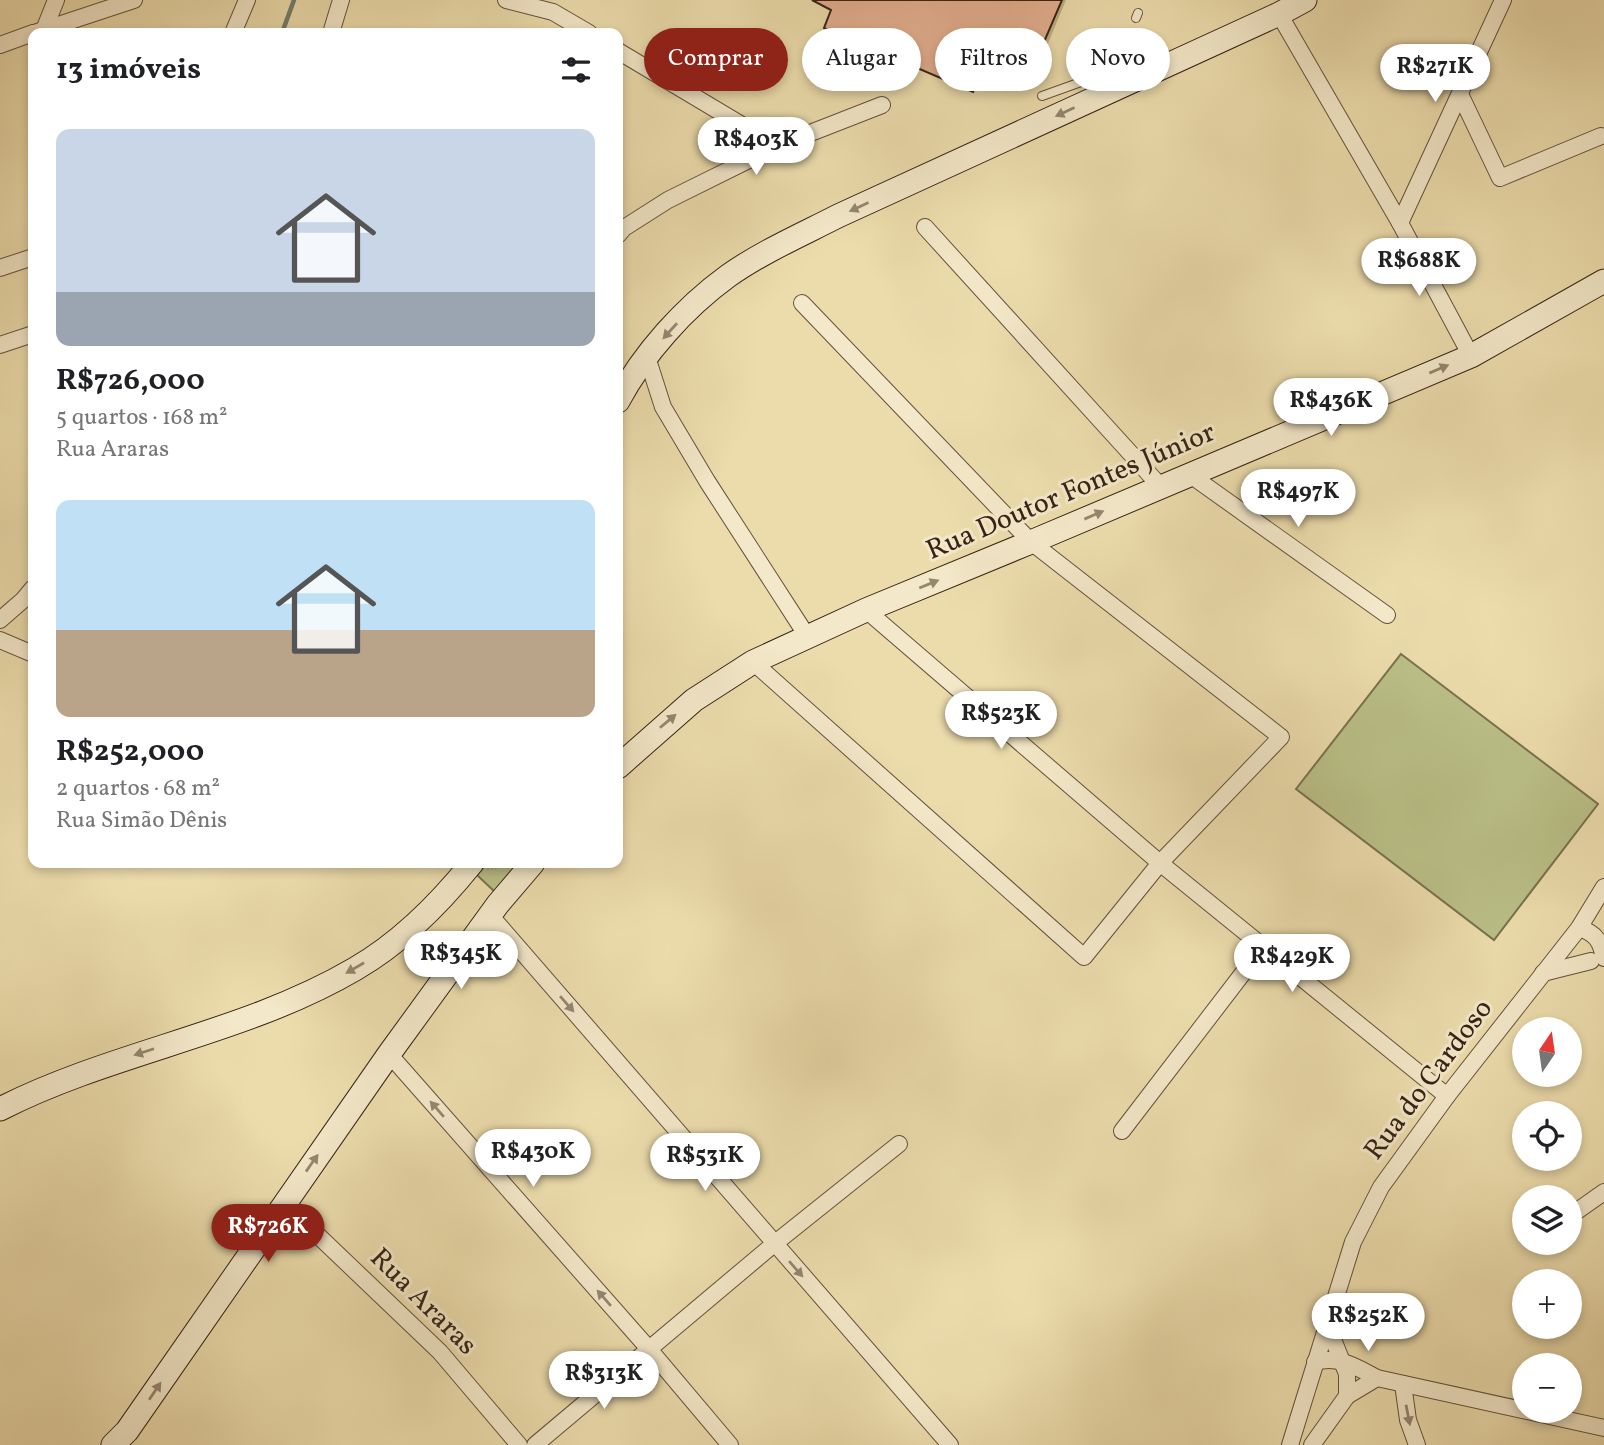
<!DOCTYPE html>
<html lang="pt">
<head>
<meta charset="utf-8">
<style>
  :root { --surface:#fff; --page:#f6f6f6; --text:#202124; --muted:#757577; --accent:#8f2418 }
  body { margin:0; font-family:Vollkorn,serif; background:var(--page); color:var(--text); height:100vh; display:flex; flex-direction:column; font-size:26px; white-space:nowrap }
  * { box-sizing:border-box; margin:0 }
  p { font-size:23px; color:var(--muted) }
  .icon { flex:none; width:38px; height:38px; fill:none; stroke:currentColor; stroke-width:2; stroke-linecap:round; stroke-linejoin:round }
  .map { position:relative; flex:1; overflow:hidden }
  .drawer { position:absolute; left:28px; top:28px; width:595px; height:840px; display:flex; flex-direction:column; background:var(--surface); border-radius:14px; box-shadow:0 4px 10px #0003 }
  .drawer>* { flex:none }
  .banner { position:absolute; left:644px; top:28px; width:665px; height:63px; display:flex; gap:14px }
  .needle { width:46px; rotate:13deg }
  .controls { position:absolute; left:1512px; top:1017px; display:grid; gap:14px }
  .controls a { display:grid; place-items:center; width:70px; height:70px; border-radius:50%; background:var(--surface); box-shadow:0 4px 10px #0003; font-size:35px }
  .price { position:absolute; translate:-50% -60px; padding:0 16px; border-radius:24px; background:#fff; color:#222; font-size:23px; line-height:46px; filter:drop-shadow(0 2px 4px #0008) }
  .price::after { content:''; position:absolute; left:50%; top:42px; width:21px; height:16px; margin-left:-10px; background:inherit; clip-path:polygon(0 0,100% 0,50% 100%) }
  .price.active { background:var(--accent); color:#fff }
  ul { padding:0; list-style:none }
  li { display:grid; align-content:center; gap:14px; height:371px; padding:0 28px }
  li span { display:grid; place-items:center; height:217px; border-radius:14px; color:#555 }
  li>.icon { margin-inline-start:auto }
  span .icon { width:126px; height:126px; fill:#fffc; stroke-width:1 }
  li b { font-size:30px }
  h2 { display:flex; justify-content:space-between; align-items:center; height:84px; padding:0 28px; font-size:30px }
  .pill { padding:0 24px; border-radius:32px; background:var(--surface); box-shadow:0 4px 10px #0003; font-size:24px; line-height:63px }
  .pill.active { background:var(--accent); color:#fff }
  .map>svg:first-child { display:block }
  .grass { fill:url(#grass-tufts); stroke:#78724e; stroke-width:2 }
  .garden { fill:#bac088; stroke:#78724e; stroke-width:2 }
  .shadow { fill:#0003 }
  .lines { fill:none; stroke-linecap:round; stroke-linejoin:round }
  .stream { stroke:#717f6e; stroke-width:4.5 }
  .building { fill:#e4b091; stroke:#362315; stroke-width:2 }
  .lane-casing { stroke:#64513b; stroke-width:10 }
  .street-casing { stroke:#64513b; stroke-width:18 }
  .secondary-casing { stroke:#362315; stroke-width:25 }
  .lane { stroke:#f3e8c9; stroke-width:8 }
  .street { stroke:#f3e8c9; stroke-width:16 }
  .secondary { stroke:#f3e8c9; stroke-width:23 }
  .oneway { fill:#94866f }
  .labels { text-anchor:middle; dominant-baseline:central; stroke-width:6; stroke-linejoin:round; paint-order:stroke }
  .street-label { font-size:28px; fill:#362315; stroke:#f3e8c9 }
</style>
</head>
<body>
<div class="map">
<svg width="1604" height="1445" viewBox="0 0 1604 1445">
  <defs>
    <pattern id="grass-tufts" width="24" height="20" patternUnits="userSpaceOnUse" patternTransform="scale(1.75)"><rect width="24" height="20" fill="#bac088"/><path d="M3 7l-1-3M5 7V3M7 7l1-3M15 17l-1-3M17 17v-4M19 17l1-3" fill="none" stroke="#a0a574"/></pattern>
  </defs>
  <rect width="100%" height="100%" fill="#ecdcac"/>
  <filter id="stains"><feTurbulence type="fractalNoise" baseFrequency=".00286" numOctaves="4"/><feColorMatrix values="0 0 0 0 .2 0 0 0 0 .09 0 0 0 0 .02 0 0 0 .5 -.17"/></filter>
  <radialGradient id="worn" r=".72"><stop offset=".6" stop-color="#630" stop-opacity="0"/><stop offset="1" stop-color="#630" stop-opacity=".3"/></radialGradient>
  <path class="grass" d="M487 863H520L497 894 477 875Z"/>
  <path class="garden" d="M1401 654 1598 804 1494 940 1296 789Z"/>
  <path class="shadow" d="M816 0H1066L1039 65 1028 75 991 60 983 80 973 90Z"/>
  <g class="lines">
    <path class="stream" d="M282 33 294 0"/>
  </g>
  <path class="building" d="M812 0H1062L1029 77 986 60 973 92 824 28 831 10Z"/>
  <g class="lines">
    <defs>
      <g id="lane">
        <path d="M1136 18 1138 13"/>
        <path d="M1042 96 1081 82"/>
      </g>
      <g id="street">
        <path d="M506 0 553 12 589 33"/>
        <path d="M1279 14 1400 223 1471 356"/>
        <path d="M44 30 56 0"/>
        <path d="M34 33 134 0"/>
        <path d="M233 33 247 0"/>
        <path d="M331 33 341 0"/>
        <path d="M0 45 33 33"/>
        <path d="M618 51 777 146"/>
        <path d="M1460 94 1500 178 1601 136"/>
        <path d="M1400 223 1503 0"/>
        <path d="M925 227 1161 487"/>
        <path d="M618 235 624 228 668 200 777 146 882 105"/>
        <path d="M0 268 33 257"/>
        <path d="M0 345 33 334"/>
        <path d="M647 357 663 407 707 481 807 636"/>
        <path d="M1189 474 1387 615"/>
        <path d="M866 610 1160 863 1447 1096"/>
        <path d="M0 620 23 600 33 588"/>
        <path d="M0 640 33 654"/>
        <path d="M753 662 1084 957 1160 863 1281 737 1031 542 802 303"/>
        <path d="M490 915 950 1445"/>
        <path d="M1579 928C1596 933 1601 942 1604 958"/>
        <path d="M1543 973 1591 961"/>
        <path d="M389 1054 649 1349 730 1445"/>
        <path d="M1122 1131 1263 947"/>
        <path d="M284 1203 440 1352 519 1445"/>
        <path d="M1570 1216 1604 1192"/>
        <path d="M1315 1362C1338 1355 1356 1367 1377 1378L1604 1428"/>
        <path d="M1403 1384 1408 1420 1417 1445"/>
        <path d="M1347 1396 1377 1378"/>
        <path d="M535 1445 774 1244 899 1144"/>
        <path d="M1290 1445 1353 1242 1381 1187 1447 1096 1579 928 1604 887"/>
        <path d="M1312 1445 1347 1396V1374L1326 1322"/>
      </g>
      <g id="secondary">
        <path d="M618 401C643 354 684 308 728 276 762 252 801 235 838 216L1279 14 1305 0"/>
        <path d="M618 767 694 700 753 662 866 610 1031 542 1471 356 1604 281"/>
        <path d="M0 1109C114 1051 244 1034 355 969 400 943 440 903 472 863"/>
        <path d="M113 1445 127 1431 389 1054 498 904 533 863"/>
      </g>
    </defs>
    <use href="#lane" class="lane-casing"/>
    <use href="#street" class="street-casing"/>
    <use href="#secondary" class="secondary-casing"/>
    <use href="#lane" class="lane"/>
    <use href="#street" class="street"/>
    <use href="#secondary" class="secondary"/>
  </g>
  <defs><path id="oneway-solid" d="M-6-.8H1V-3.2L6.5 0L1 3.2V.8H-6Z" transform="scale(1.75)"/></defs>
  <g class="oneway">
    <use href="#oneway-solid" transform="translate(1065 112) rotate(155)"/>
    <use href="#oneway-solid" transform="translate(859 207) rotate(155)"/>
    <use href="#oneway-solid" transform="translate(670 331) rotate(132)"/>
    <use href="#oneway-solid" transform="translate(1439 369) rotate(-23)"/>
    <use href="#oneway-solid" transform="translate(1094 515) rotate(-23)"/>
    <use href="#oneway-solid" transform="translate(929 584) rotate(-22)"/>
    <use href="#oneway-solid" transform="translate(668 721) rotate(-40)"/>
    <use href="#oneway-solid" transform="translate(355 968) rotate(150)"/>
    <use href="#oneway-solid" transform="translate(567 1004) rotate(49)"/>
    <use href="#oneway-solid" transform="translate(144 1052) rotate(162)"/>
    <use href="#oneway-solid" transform="translate(437 1109) rotate(-131)"/>
    <use href="#oneway-solid" transform="translate(312 1163) rotate(-55)"/>
    <use href="#oneway-solid" transform="translate(796 1269) rotate(49)"/>
    <use href="#oneway-solid" transform="translate(604 1298) rotate(-131)"/>
    <use href="#oneway-solid" transform="translate(155 1391) rotate(-56)"/>
    <use href="#oneway-solid" transform="translate(1408 1415) rotate(79)"/>
  </g>
  <g class="labels">
    <g class="street-label">
      <text transform="translate(1071 492) rotate(-23)">Rua Doutor Fontes Júnior</text>
      <text transform="translate(1429 1080) rotate(-53)">Rua do Cardoso</text>
      <text transform="translate(423 1302) rotate(45)">Rua Araras</text>
    </g>
  </g>
  <rect width="100%" height="100%" filter="url(#stains)"/>
  <rect width="100%" height="100%" fill="url(#worn)"/>
</svg>
<div class="controls">
<a><svg class="needle" viewBox="-14 -14 28 28"><path d="M0-13l5 13h-10z" fill="#e53935"/><path d="M0 13l5-13h-10z" fill="#757577"/></svg></a>
<a><svg class="icon" aria-label="locate" viewBox="0 0 24 24"><circle cx="12" cy="12" r="6"/><path d="M12 2v4M12 18v4M2 12h4M18 12h4"/></svg></a>
<a><svg class="icon" aria-label="layers" viewBox="0 0 24 24"><path d="M12 4l9 5-9 5-9-5zM3 14l9 5 9-5"/></svg></a>
<a>+</a>
<a>−</a>
</div>
<b class="price" style="left:1435px;top:104px">R$271K</b>
<b class="price" style="left:756px;top:177px">R$403K</b>
<b class="price" style="left:1419px;top:298px">R$688K</b>
<b class="price" style="left:1331px;top:438px">R$436K</b>
<b class="price" style="left:1298px;top:529px">R$497K</b>
<b class="price" style="left:1001px;top:751px">R$523K</b>
<b class="price" style="left:461px;top:991px">R$345K</b>
<b class="price" style="left:1292px;top:994px">R$429K</b>
<b class="price" style="left:533px;top:1189px">R$430K</b>
<b class="price" style="left:705px;top:1193px">R$531K</b>
<b class="price active" style="left:268px;top:1264px">R$726K</b>
<b class="price" style="left:1368px;top:1353px">R$252K</b>
<b class="price" style="left:604px;top:1411px">R$313K</b>
<div class="banner">
<a class="pill active">Comprar</a>
<a class="pill">Alugar</a>
<a class="pill">Filtros</a>
<a class="pill">Novo</a>
</div>
<section class="drawer">
<h2>13 imóveis<svg class="icon" aria-label="filters" viewBox="0 0 24 24"><path d="M4 7h16M4 17h16"/><circle cx="9" cy="7" r="2"/><circle cx="15" cy="17" r="2"/></svg></h2>
<ul>
<li><span style="background:linear-gradient(#c9d6e8 75%,#9aa5b1 0)"><svg class="icon" aria-label="home" viewBox="0 0 24 24"><path d="M3 11l9-7 9 7M6 9v11h12V9"/></svg></span><div><b>R$726,000</b><p>5 quartos · 168 m²</p><p>Rua Araras</p></div></li>
<li><span style="background:linear-gradient(#bfe0f5 60%,#b9a48a 0)"><svg class="icon" aria-label="home" viewBox="0 0 24 24"><path d="M3 11l9-7 9 7M6 9v11h12V9"/></svg></span><div><b>R$252,000</b><p>2 quartos · 68 m²</p><p>Rua Simão Dênis</p></div></li>
</ul>
</section>
</div>
</body>
</html>
